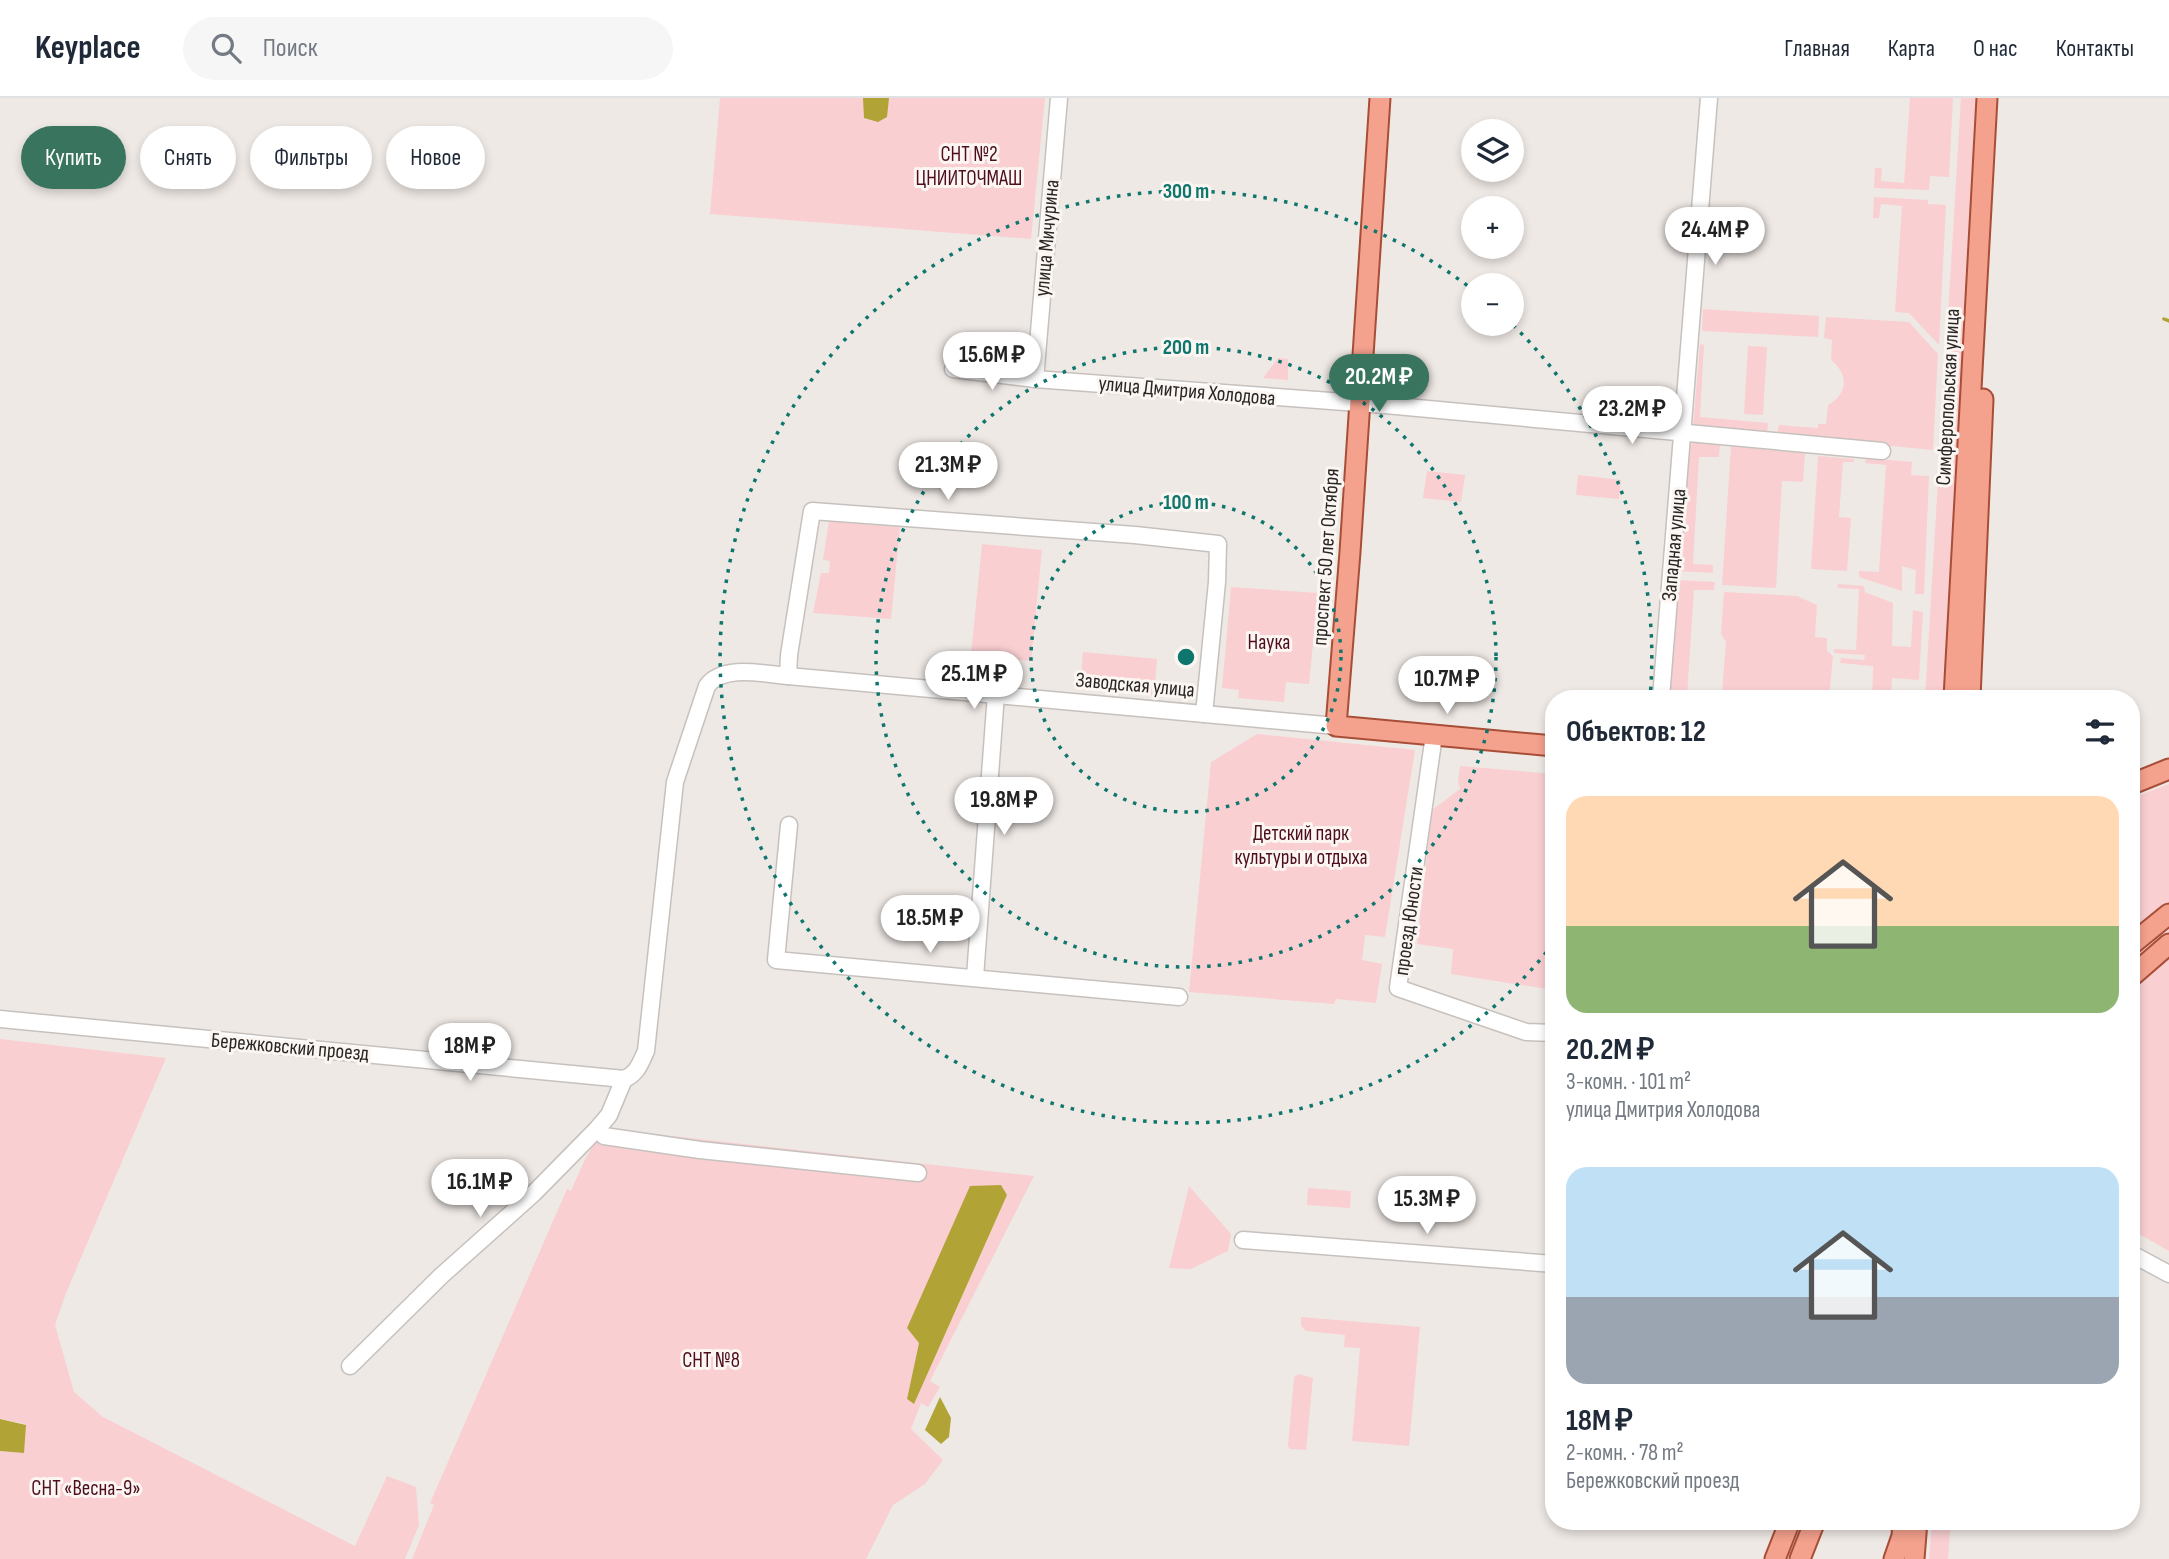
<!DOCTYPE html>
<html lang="ru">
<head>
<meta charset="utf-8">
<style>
  :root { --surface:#fff; --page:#f6f6f7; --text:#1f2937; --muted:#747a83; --line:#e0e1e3; --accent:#38745e }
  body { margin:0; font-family:"Sofia Sans Condensed",sans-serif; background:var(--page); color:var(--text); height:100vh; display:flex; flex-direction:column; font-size:26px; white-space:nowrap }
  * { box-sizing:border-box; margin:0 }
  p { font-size:23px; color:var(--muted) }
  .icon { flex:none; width:38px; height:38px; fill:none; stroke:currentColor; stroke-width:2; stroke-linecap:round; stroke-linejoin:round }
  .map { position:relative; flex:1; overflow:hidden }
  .drawer { position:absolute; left:1545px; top:592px; width:595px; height:840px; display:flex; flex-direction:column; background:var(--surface); border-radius:28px; box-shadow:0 4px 10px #0003 }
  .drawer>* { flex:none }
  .banner { position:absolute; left:21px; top:28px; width:665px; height:63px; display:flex; gap:14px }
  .tools { position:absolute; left:1461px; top:21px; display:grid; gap:14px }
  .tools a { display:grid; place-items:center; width:63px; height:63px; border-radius:50%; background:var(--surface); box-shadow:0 4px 10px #0003; font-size:35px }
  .price { position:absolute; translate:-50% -60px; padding:0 16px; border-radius:24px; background:#fff; color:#222; font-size:23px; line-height:46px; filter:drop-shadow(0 2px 4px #0008) }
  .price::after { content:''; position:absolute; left:50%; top:42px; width:21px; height:16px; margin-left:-10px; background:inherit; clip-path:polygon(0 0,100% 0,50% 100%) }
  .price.active { background:var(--accent); color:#fff }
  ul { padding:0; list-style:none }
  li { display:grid; align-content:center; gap:14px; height:371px; padding:0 21px }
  li span { display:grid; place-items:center; height:217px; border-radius:21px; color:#555 }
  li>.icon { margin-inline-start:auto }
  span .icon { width:126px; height:126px; fill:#fffc; stroke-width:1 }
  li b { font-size:30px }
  h2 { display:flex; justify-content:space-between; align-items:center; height:84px; padding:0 21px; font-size:30px }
  .tag { padding:0 24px; border-radius:32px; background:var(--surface); box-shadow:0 4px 10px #0003; font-size:24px; line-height:63px }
  .tag.active { background:var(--accent); color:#fff }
  header { display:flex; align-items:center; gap:42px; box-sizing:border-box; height:98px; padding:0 35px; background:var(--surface); border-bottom:2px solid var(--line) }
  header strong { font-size:33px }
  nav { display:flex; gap:38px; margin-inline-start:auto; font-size:24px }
  .search { width:490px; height:63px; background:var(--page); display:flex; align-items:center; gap:18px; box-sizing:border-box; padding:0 24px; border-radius:38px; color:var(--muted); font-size:26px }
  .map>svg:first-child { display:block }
  .green { fill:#f9cfd2; fill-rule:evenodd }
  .water { fill:#b2a336 }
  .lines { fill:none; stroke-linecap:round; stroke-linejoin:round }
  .stream { stroke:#b2a336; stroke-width:3.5 }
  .minor-casing { stroke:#c7c1be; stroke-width:19 }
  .major-casing { stroke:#a84e37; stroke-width:23 }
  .minor { stroke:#fff; stroke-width:16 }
  .major { stroke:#f4a18d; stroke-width:19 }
  .ring { fill:none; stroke:#0f766e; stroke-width:3.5; stroke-dasharray:3.5 7 }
  .labels { text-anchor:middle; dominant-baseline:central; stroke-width:6; stroke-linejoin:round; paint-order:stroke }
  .park-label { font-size:21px; fill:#4d0d1c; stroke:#fcf6f2 }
  .street-label { font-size:21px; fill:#292725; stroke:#fcf6f2 }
  .centre { fill:#0f766e; stroke:#fcf6f2; stroke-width:3.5 }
  .ring-label { font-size:21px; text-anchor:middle; font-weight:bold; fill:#0f766e; stroke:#fcf6f2; stroke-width:6; stroke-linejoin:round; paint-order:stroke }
</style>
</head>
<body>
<header>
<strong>Keyplace</strong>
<div class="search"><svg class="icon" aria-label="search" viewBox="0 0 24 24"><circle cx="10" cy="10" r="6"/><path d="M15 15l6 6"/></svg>Поиск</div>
<nav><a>Главная</a><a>Карта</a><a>О нас</a><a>Контакты</a></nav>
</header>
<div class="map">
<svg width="2169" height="1461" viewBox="0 0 2169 1461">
  <rect width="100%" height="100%" fill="#efe9e5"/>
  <g class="green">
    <path d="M720 0H1045L1031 141 710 116Z"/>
    <path d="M1910 0H1953L1949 79 1930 78 1929 92 1874 90 1875 70H1882L1881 83 1904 85Z"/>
    <path d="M1961 0H1982L1946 600H1925Z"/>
    <path d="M1874 99 1928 102V106L1946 107 1939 247 1909 215 1895 214 1902 108 1881 106 1879 120H1873Z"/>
    <path d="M1703 211 1819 218 1818 239 1702 233Z"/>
    <path d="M1826 219 1909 224 1938 256 1933 352 1777 337 1779 327 1818 330V326H1826L1828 307C1848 296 1849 276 1831 262L1832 242 1824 240Z"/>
    <path d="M1700 246 1704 247 1700 319 1768 325 1767 336 1693 329Z"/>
    <path d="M1748 248 1767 249 1763 317 1744 316Z"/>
    <path d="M1278 260 1288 261V282L1263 280Z"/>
    <path d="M1695 342 1720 345 1719 359H1699L1693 466 1713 467V475L1677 473 1687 350Z"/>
    <path d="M1731 348 1805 355 1803 384 1782 383 1776 490 1722 487Z"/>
    <path d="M1818 358 1854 361V364H1843L1839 419 1851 420 1847 473 1811 471Z"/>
    <path d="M1866 360 1912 364 1911 377 1929 378 1924 496H1915L1916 472 1902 468V493L1859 479V473L1879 474 1886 367 1865 365Z"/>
    <path d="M1427 373 1465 377 1461 404 1423 400Z"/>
    <path d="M1578 377 1621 382 1619 401 1576 397Z"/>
    <path d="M829 423 900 429 891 521 813 515 821 475H829L830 463 823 462Z"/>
    <path d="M982 446 1042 452 1031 563 971 557Z"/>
    <path d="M1676 482 1715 484 1714 492H1694L1687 598 1700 600H1667Z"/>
    <path d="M1838 486 1864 488 1865 494 1893 505 1892 548 1911 549 1913 512 1923 514 1919 582 1892 580 1891 600H1872L1873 568 1840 565 1841 560 1864 562 1865 557 1834 555V551L1856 552 1859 491 1837 490Z"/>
    <path d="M1231 489 1318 495 1309 586 1286 584 1284 604 1238 600 1239 592 1222 590Z"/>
    <path d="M1724 494 1797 498 1817 507 1815 539 1827 540V553L1833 558 1829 600H1778L1722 595 1726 544 1721 536Z"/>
    <path d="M1083 554 1157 561 1154 597 1080 590Z"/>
    <path d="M1257 636 1415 652 1385 839 1365 837 1362 862 1382 866 1376 905 1336 901 1334 906 1189 894 1211 664Z"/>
    <path d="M1460 668 1554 676V892L1451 876 1453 851 1417 846 1432 712 1460 691 1458 683Z"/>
    <path d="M2169 686V1153L2132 1132V700Z"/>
    <path d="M0 941 166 960 66 1195 55 1227 74 1294 103 1319 355 1448 387 1378 416 1389 419 1427 405 1461H0V1353L24 1355 25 1326 0 1321Z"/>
    <path d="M610 1028 609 1031 1034 1078 930 1283 940 1289 928 1309 921 1305 911 1331 943 1362 925 1386 893 1407 866 1461H412L434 1407 430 1405 567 1091 571 1093C581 1070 591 1044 610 1028ZM1001 1088 1007 1097 914 1306 907 1301 919 1245Z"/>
    <path d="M1189 1088 1231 1136 1228 1153 1191 1171 1169 1170Z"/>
    <path d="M1308 1090 1351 1093 1350 1110 1307 1107Z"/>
    <path d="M1301 1219 1420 1229 1409 1348 1352 1343 1360 1250 1344 1249 1345 1237 1306 1233 1301 1228Z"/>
    <path d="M1299 1276 1313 1280 1306 1352 1290 1351 1288 1348 1294 1279Z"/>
    <path d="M1932 1423H1951L1948 1461H1929Z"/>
  </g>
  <g class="water">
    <path d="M863 0H889L887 19 878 24 864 20Z"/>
    <path d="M1001 1087 1007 1097 914 1306 907 1301 919 1245 907 1230 970 1088Z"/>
    <path d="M940 1299 951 1320 949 1339 941 1346 925 1332Z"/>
    <path d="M0 1321 26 1327 24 1355 0 1353Z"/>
  </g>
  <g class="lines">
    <path class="stream" d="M2164 221 2169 223"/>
    <defs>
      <g id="minor">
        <path d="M953 271 1035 281 1385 307 1882 353"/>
        <path d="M1035 281 1059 0"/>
        <path d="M788 578 789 557 812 413 1135 437 1218 446 1217 484 1204 616"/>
        <path d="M1661 600 1709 0"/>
        <path d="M1434 637 1398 890 1526 934 1554 935"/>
        <path d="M789 727 776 862 1179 899"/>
        <path d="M975 879 996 596"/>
        <path d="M0 921 624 981C637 976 640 966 646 953L675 684 707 588C723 566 764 576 788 578L1336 628"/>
        <path d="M598 1030 604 1038 700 1052 918 1075"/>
        <path d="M1243 1142 1554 1166"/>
        <path d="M2132 1156 2169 1176"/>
        <path d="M350 1268 441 1178 534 1095 598 1030 609 1017 624 981"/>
      </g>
      <g id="major">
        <path d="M1380 0 1350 454 1336 628 1554 648"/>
        <path d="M1954 600 1987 0"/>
        <path d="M1970 600 1983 301"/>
        <path d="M2132 686 2169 671"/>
        <path d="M2132 846 2169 816"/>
        <path d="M2132 878 2169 846"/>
        <path d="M1775 1461 1790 1423"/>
        <path d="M1800 1461 1815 1423"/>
        <path d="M1894 1461 1902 1438 1903 1423"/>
        <path d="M1914 1461 1917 1423"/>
      </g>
    </defs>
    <use href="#minor" class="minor-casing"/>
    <use href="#major" class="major-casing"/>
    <use href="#minor" class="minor"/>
    <use href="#major" class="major"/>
  </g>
  <g class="ring">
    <circle cx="1186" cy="559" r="155"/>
    <circle cx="1186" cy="559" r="310"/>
    <path d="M1553 846A466 466 0 1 1 1473 192M1513 227A466 466 0 0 1 1650 600"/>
  </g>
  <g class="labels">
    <g class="park-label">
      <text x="969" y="56">СНТ №2<tspan x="969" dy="24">ЦНИИТОЧМАШ</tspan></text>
      <text x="1269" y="544">Наука</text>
      <text x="1301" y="735">Детский парк<tspan x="1301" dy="24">культуры и отдыха</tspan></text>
      <text x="711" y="1262">СНТ №8</text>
      <text x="86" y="1390">СНТ «Весна-9»</text>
    </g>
    <g class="street-label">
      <text transform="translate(1047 140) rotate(-85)">улица Мичурина</text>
      <text transform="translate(1187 293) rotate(5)">улица Дмитрия Холодова</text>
      <text transform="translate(1948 299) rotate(-87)">Симферопольская улица</text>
      <text transform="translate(1674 447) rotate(-85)">Западная улица</text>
      <text transform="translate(1326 459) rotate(-86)">проспект 50 лет Октября</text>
      <text transform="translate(1135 587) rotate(5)">Заводская улица</text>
      <text transform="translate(1409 823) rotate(-82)">проезд Юности</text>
      <text transform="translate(290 949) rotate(5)">Бережковский проезд</text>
    </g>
  </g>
  <circle cx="1186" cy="559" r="10" class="centre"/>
  <g class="ring-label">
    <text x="1186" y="100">300 m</text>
    <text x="1186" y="256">200 m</text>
    <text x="1186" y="411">100 m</text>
  </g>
</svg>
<div class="tools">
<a><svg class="icon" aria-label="layers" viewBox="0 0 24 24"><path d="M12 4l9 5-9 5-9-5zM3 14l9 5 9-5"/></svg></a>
<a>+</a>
<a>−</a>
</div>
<b class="price" style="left:1715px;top:169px">24.4M ₽</b>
<b class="price" style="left:992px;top:294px">15.6M ₽</b>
<b class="price active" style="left:1379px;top:316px">20.2M ₽</b>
<b class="price" style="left:1632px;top:348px">23.2M ₽</b>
<b class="price" style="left:948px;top:404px">21.3M ₽</b>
<b class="price" style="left:974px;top:613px">25.1M ₽</b>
<b class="price" style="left:1447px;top:618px">10.7M ₽</b>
<b class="price" style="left:1004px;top:739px">19.8M ₽</b>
<b class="price" style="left:930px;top:857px">18.5M ₽</b>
<b class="price" style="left:470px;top:985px">18M ₽</b>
<b class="price" style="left:480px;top:1121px">16.1M ₽</b>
<b class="price" style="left:1427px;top:1138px">15.3M ₽</b>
<div class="banner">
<a class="tag active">Купить</a>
<a class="tag">Снять</a>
<a class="tag">Фильтры</a>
<a class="tag">Новое</a>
</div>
<section class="drawer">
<h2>Объектов: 12<svg class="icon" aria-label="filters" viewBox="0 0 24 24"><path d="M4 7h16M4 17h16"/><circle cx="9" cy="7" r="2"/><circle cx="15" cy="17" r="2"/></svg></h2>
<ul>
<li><span style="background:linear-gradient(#ffd9b3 60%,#8fb573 0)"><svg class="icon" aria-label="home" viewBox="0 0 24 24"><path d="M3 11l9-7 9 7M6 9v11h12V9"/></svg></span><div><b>20.2M ₽</b><p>3-комн. · 101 m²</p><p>улица Дмитрия Холодова</p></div></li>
<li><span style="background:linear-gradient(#bfe0f5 60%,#9aa5b1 0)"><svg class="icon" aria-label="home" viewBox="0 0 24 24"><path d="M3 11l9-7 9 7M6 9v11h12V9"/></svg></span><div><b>18M ₽</b><p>2-комн. · 78 m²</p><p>Бережковский проезд</p></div></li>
</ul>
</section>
</div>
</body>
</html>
